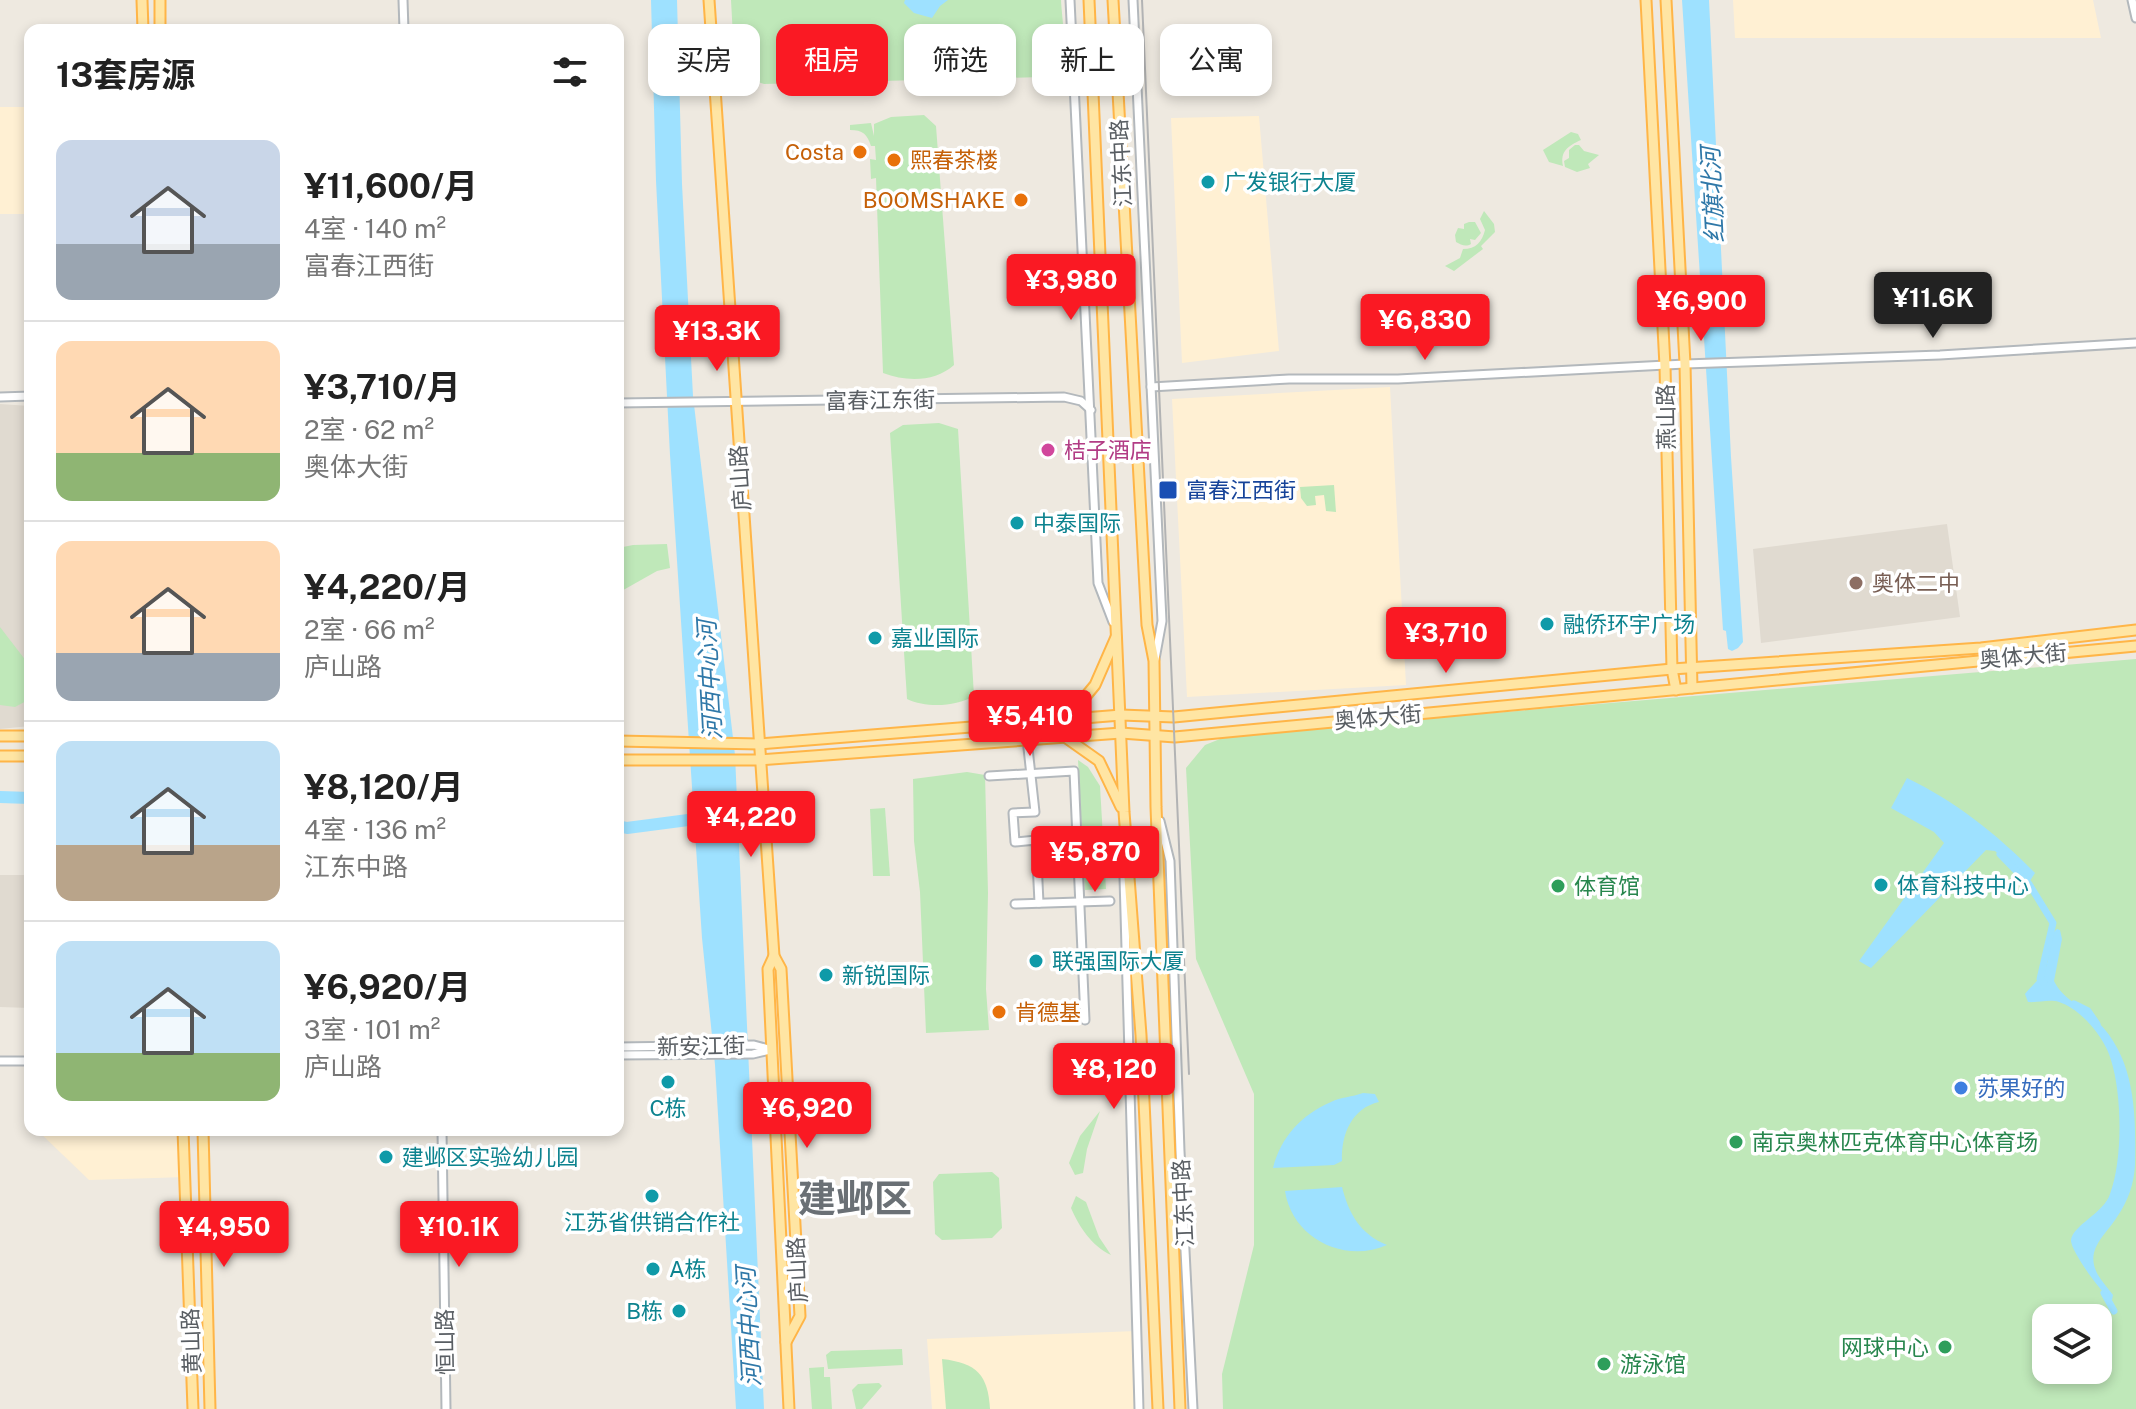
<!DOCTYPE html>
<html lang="zh">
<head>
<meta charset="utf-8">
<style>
  :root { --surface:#fff; --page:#f6f6f6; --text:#222; --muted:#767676; --line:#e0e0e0; --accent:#fa1923 }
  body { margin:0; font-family:"Public Sans","Noto Sans SC",sans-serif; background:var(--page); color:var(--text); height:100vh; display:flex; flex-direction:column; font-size:30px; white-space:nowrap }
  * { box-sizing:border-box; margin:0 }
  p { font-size:26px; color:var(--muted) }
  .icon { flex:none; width:44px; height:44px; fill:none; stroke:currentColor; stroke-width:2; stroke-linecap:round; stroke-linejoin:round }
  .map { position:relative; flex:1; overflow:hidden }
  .side { position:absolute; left:24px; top:24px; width:600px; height:1112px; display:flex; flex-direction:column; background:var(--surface); border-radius:16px; box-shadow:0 4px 12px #0003 }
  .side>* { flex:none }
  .top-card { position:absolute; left:648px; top:24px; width:760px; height:72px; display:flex; gap:16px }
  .fabs { position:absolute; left:2032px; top:1304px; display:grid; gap:16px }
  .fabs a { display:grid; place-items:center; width:80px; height:80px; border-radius:16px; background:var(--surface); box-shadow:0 4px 12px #0003; font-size:40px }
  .price { position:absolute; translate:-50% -68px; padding:0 18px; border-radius:8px; background:var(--accent); color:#fff; font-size:26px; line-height:52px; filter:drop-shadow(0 2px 4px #0008) }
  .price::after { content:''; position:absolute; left:50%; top:48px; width:24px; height:18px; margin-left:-12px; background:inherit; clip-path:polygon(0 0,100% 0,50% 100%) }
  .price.on { background:#222; color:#fff }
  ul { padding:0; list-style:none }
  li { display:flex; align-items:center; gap:24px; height:200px; padding:0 32px }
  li+li { border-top:2px solid var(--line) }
  li span { display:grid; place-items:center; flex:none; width:224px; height:160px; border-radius:16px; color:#555 }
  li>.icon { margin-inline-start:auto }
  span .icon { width:96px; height:96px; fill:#fffc; stroke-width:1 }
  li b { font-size:34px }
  h2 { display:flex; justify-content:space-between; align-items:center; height:96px; padding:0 32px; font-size:34px }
  .pill { padding:0 28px; border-radius:16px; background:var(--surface); box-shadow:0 4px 12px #0003; font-size:28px; line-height:72px }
  .pill.on { background:var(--accent); color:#fff }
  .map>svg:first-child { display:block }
  .commercial { fill:#fff0d3 }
  .education { fill:#e0dad0 }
  .green { fill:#bfe8b9; fill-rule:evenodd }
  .water { fill:#9ee1ff }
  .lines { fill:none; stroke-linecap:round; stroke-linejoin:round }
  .canal { stroke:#9ee1ff; stroke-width:7 }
  .river { stroke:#9ee1ff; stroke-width:12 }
  .minor-casing { stroke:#b3b8bc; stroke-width:11 }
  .major-casing { stroke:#ffb547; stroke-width:13 }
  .minor { stroke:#fff; stroke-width:7 }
  .major { stroke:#ffe5a3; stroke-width:9 }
  .tram { stroke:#b2b3b4; stroke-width:2 }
  .food-dot { fill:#e8710a; stroke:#fff; stroke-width:3 }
  .culture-dot { fill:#0f9aa8; stroke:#fff; stroke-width:3 }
  .hotel-dot { fill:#d1479c; stroke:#fff; stroke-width:3 }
  .transit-dot { fill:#1a4fb4; stroke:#fff; stroke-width:3 }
  .education-dot { fill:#8d6e63; stroke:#fff; stroke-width:3 }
  .leisure-dot { fill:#2e9e5b; stroke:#fff; stroke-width:3 }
  .shop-dot { fill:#3f7fe0; stroke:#fff; stroke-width:3 }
  .labels { text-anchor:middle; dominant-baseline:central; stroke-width:7; stroke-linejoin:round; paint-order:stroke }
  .food-label { font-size:22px; fill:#c56008; stroke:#fff; text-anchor:end }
  .street-label { font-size:22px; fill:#595e63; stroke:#fff }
  .culture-label { font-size:22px; fill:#0d838f; stroke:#fff; text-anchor:start }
  .hotel-label { font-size:22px; fill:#b23c85; stroke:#fff; text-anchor:start }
  .transit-label { font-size:22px; fill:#164399; stroke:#fff; text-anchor:start }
  .education-label { font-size:22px; fill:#785e54; stroke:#fff; text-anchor:start }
  .leisure-label { font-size:22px; fill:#27864d; stroke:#fff; text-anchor:start }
  .shop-label { font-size:22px; fill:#366cbe; stroke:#fff; text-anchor:start }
  .water-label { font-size:24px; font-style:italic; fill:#2f78a8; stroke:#fff }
  .town-label { font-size:38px; font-weight:bold; fill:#6a7075; stroke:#fff }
</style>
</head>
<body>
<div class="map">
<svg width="2136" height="1409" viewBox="0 0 2136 1409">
  <rect width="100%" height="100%" fill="#eee9e0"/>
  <g class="commercial">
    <path d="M1733 0H2093L2101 38H1735Z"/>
    <rect x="0" y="107" width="30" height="107"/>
    <path d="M1259 116 1279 351 1182 363 1171 118Z"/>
    <path d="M1390 387 1406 685 1187 697 1172 399Z"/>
    <path d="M37 1130H183L187 1177 89 1180Z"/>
    <path d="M1137 1331 1145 1409H932L927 1339Z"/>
  </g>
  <g class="education">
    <path d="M0 404 30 406V726L0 729Z"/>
    <path d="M1947 524 1960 617 1761 643 1753 549Z"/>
    <path d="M0 875H30V1008L0 1007Z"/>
  </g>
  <g class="green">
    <path d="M731 0H1061C1062 26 1073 66 1042 77L764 84 743 77 736 66 734 55Z"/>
    <path d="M924 115 936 126 954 365C935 382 907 382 883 373L876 178 871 179 870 159 876 160 875 146H871C867 134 863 130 850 130V125L871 123 874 136V124L891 117Z"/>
    <path d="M1571 132 1578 134 1581 140C1568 146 1560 151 1563 166L1549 162 1543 150Z"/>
    <path d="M1575 145H1579L1584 151 1599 155 1588 164 1590 168 1577 172 1565 167 1564 161 1569 158V150Z"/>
    <path d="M1484 211 1494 224 1495 232 1481 246 1483 249 1454 271 1445 266 1460 258 1463 249C1476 249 1482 242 1485 230L1480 219Z"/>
    <path d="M1469 222H1475L1481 233 1475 240 1470 239 1471 244C1466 247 1461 245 1456 242L1455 235 1458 228 1464 229V224Z"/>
    <path d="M939 423 958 429 974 696C955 707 926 708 907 699L890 433 903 425Z"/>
    <path d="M1334 485 1336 512 1326 511 1324 495 1315 496 1316 505 1307 506 1301 498 1300 487Z"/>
    <path d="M667 544 670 568 657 571 618 593V548L633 545Z"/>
    <path d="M0 627 30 666V699L15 707 0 705Z"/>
    <path d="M2136 659V1409H1223L1222 1374 1254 1245V1094L1196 959 1186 768 1205 745 1230 735ZM2046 1318H2098V1370H2046Z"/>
    <path d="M1078 760 1088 767 1100 786 1106 889 1085 890Z"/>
    <path d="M967 772 985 775 988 893 986 989 989 1030 926 1033 920 892 914 841 913 779Z"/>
    <path d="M885 808 890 876H873L870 809Z"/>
    <path d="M1100 1111 1087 1149 1083 1173 1075 1175 1069 1163 1080 1136Z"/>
    <path d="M992 1172 999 1178 1002 1228 992 1238 942 1240 935 1234 933 1182 939 1174Z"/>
    <path d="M1076 1196 1086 1202 1099 1237 1111 1255C1092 1246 1079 1227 1071 1208Z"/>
    <path d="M902 1349 903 1365 828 1369 826 1355 831 1351Z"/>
    <path d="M942 1359C977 1363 988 1375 990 1409H946Z"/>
    <path d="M824 1367V1377H830L832 1409H812L809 1368Z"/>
    <path d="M879 1383 882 1386 862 1409H856L852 1390 858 1384Z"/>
  </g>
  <g class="water">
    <path d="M651 0H677L682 184 693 396 735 755 764 1409H736L715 1065 702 938 670 455 656 181Z"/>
    <path d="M905 0H948L940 6 932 18 914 13 904 3Z"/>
    <path d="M1682 0H1709L1731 457 1743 642 1738 648 1732 651 1728 649 1726 631 1723 630Z"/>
    <path d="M1907 778C1955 801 1998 835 2035 873L2030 881 1995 851 1986 850 1871 968 1859 961 1944 843 1934 832 1891 808Z"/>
    <path d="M2057 929 2060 930 2062 939 2054 981C2063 1000 2084 1007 2098 1022 2136 1060 2136 1115 2135 1165 2134 1184 2128 1201 2117 1217 2105 1236 2084 1250 2098 1275 2102 1282 2108 1288 2113 1295L2112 1300C2103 1296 2070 1250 2071 1240 2073 1225 2104 1213 2110 1194 2123 1159 2122 1095 2111 1060 2105 1038 2081 1009 2059 1002 2049 999 2038 1003 2028 1002L2025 994C2032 985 2041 979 2046 967 2051 954 2046 938 2057 929Z"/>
    <path d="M1363 1093 1375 1094 1379 1102C1352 1108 1341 1134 1342 1161L1334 1165 1273 1168C1281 1137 1301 1115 1331 1102 1341 1097 1352 1097 1363 1093Z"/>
    <path d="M1342 1187C1349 1214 1360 1234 1387 1245 1344 1264 1292 1238 1285 1191Z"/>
  </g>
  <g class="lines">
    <g class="canal">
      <path d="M2000 854 2029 884 2053 923 2040 979 2044 983"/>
      <path d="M2074 1004 2088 1011 2097 1024"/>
      <path d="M2104 1293 2114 1311"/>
    </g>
    <g class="river">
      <path d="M0 797 30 798"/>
      <path d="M618 826 627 828 711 817"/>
    </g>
    <defs>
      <g id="minor">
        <path d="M403 0 404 30"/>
        <path d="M1070 0 1098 583 1113 622"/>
        <path d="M1133 0 1162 621 1155 659"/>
        <path d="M2132 0 2136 18"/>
        <path d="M1151 387 1289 379H1398L1685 364 1940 355 2136 343"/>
        <path d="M0 397 30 396"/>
        <path d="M618 403 1064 397 1081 401 1091 410"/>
        <path d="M1027 739 1035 812 1013 813 1015 842 1036 840 1039 903"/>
        <path d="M989 776 1074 771 1085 1020"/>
        <path d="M1160 821 1170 861 1180 1151 1193 1409"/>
        <path d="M1123 842 1139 1409"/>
        <path d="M1015 904 1110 901"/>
        <path d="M618 1047 754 1045 772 1050"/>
        <path d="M618 1055 753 1054 770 1050"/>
        <path d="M0 1061H30"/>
        <path d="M442 1130 446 1409"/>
      </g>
      <g id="major">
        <path d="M142 0 143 30"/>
        <path d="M709 0 774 956 781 969 800 1316 786 1342"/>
        <path d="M1089 0 1124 812 1141 1035 1158 1409"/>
        <path d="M1113 0 1147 625 1154 661 1156 807 1180 1409"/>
        <path d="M1646 0 1665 366 1672 669 1676 690"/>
        <path d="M1666 0 1685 364 1692 688"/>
        <path d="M160 30V0"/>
        <path d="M1067 719 1095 685 1116 637"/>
        <path d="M0 736H30"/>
        <path d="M1065 737 1099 761 1121 807"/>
        <path d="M618 741 759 744 1121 715 1174 717 1672 669 1981 648 2136 630"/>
        <path d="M0 756H30"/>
        <path d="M618 760H759L1121 733 1175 737 2136 646"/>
        <path d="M774 956 768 969 789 1409"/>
        <path d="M183 1130 193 1409"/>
        <path d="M203 1130 210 1409"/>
      </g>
    </defs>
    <use href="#minor" class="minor-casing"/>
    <use href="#major" class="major-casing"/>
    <use href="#minor" class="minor"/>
    <use href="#major" class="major"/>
    <path class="tram" d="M1142 0 1189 1074"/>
  </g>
  <g class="food-dot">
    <circle cx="860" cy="152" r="8"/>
    <circle cx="894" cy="160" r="8"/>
    <circle cx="1021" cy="200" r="8"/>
    <circle cx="999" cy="1012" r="8"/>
  </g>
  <g class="culture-dot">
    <circle cx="1208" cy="182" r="8"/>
    <circle cx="1017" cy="523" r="8"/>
    <circle cx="1547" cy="624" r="8"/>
    <circle cx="875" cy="638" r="8"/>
    <circle cx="1881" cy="885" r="8"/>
    <circle cx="1036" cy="961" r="8"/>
    <circle cx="826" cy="975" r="8"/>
    <circle cx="668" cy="1082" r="8"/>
    <circle cx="386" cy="1157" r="8"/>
    <circle cx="652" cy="1196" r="8"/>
    <circle cx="653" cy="1269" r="8"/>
    <circle cx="679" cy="1311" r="8"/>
  </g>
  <circle class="hotel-dot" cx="1048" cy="450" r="8"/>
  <rect class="transit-dot" x="1158" y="480" width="20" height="20" rx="4"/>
  <circle class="education-dot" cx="1856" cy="583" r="8"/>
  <g class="leisure-dot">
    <circle cx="1558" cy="886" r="8"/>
    <circle cx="1736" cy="1142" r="8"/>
    <circle cx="1945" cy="1347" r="8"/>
    <circle cx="1604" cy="1364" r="8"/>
  </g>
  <circle class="shop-dot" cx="1961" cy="1088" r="8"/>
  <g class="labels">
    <g class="food-label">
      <text x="844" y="152">Costa</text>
      <text x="910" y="160" text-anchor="start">熙春茶楼</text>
      <text x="1005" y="200">BOOMSHAKE</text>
      <text x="1015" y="1012" text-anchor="start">肯德基</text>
    </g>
    <g class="street-label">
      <text transform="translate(1121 163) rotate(-93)">江东中路</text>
      <text transform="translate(880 400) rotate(-1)">富春江东街</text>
      <text transform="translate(1666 417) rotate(-91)">燕山路</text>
      <text transform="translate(740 478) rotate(-94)">庐山路</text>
      <text transform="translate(2023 656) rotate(-5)">奥体大街</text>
      <text transform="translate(1378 717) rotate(-5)">奥体大街</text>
      <text transform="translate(701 1046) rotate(-1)">新安江街</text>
      <text transform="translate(1183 1203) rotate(-93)">江东中路</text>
      <text transform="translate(797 1270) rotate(-93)">庐山路</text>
      <text transform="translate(191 1341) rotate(-92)">黄山路</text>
      <text transform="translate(445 1342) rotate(-91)">恒山路</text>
    </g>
    <g class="culture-label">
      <text x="1224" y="182">广发银行大厦</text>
      <text x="1033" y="523">中泰国际</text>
      <text x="1563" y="624">融侨环宇广场</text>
      <text x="891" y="638">嘉业国际</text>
      <text x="1897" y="885">体育科技中心</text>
      <text x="1052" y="961">联强国际大厦</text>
      <text x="842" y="975">新锐国际</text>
      <text x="668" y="1108" text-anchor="middle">C栋</text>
      <text x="402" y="1157">建邺区实验幼儿园</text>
      <text x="652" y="1222" text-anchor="middle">江苏省供销合作社</text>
      <text x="669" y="1269">A栋</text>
      <text x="663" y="1311" text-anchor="end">B栋</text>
    </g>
    <g class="hotel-label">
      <text x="1064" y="450">桔子酒店</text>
    </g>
    <g class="transit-label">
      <text x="1186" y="490">富春江西街</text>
    </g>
    <g class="education-label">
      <text x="1872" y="583">奥体二中</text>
    </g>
    <g class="leisure-label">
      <text x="1574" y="886">体育馆</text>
      <text x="1752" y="1142">南京奥林匹克体育中心体育场</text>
      <text x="1929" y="1347" text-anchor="end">网球中心</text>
      <text x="1620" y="1364">游泳馆</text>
    </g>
    <g class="shop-label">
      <text x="1977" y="1088">苏果好的</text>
    </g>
    <g class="water-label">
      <text transform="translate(1712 195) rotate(-93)">红旗北河</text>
      <text transform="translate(709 680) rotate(-93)">河西中心河</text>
      <text transform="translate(748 1327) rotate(-93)">河西中心河</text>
    </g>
    <g class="town-label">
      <text x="855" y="1198">建邺区</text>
    </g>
  </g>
</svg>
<div class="fabs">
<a><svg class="icon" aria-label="layers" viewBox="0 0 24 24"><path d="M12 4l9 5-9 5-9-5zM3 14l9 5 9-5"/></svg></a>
</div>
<b class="price" style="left:1071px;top:322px">¥3,980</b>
<b class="price on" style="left:1933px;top:340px">¥11.6K</b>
<b class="price" style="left:1701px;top:343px">¥6,900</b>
<b class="price" style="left:1425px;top:362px">¥6,830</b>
<b class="price" style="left:717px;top:373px">¥13.3K</b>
<b class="price" style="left:1446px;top:675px">¥3,710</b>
<b class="price" style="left:1030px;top:758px">¥5,410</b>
<b class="price" style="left:751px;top:859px">¥4,220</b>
<b class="price" style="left:1095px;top:894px">¥5,870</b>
<b class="price" style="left:1114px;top:1111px">¥8,120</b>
<b class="price" style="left:807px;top:1150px">¥6,920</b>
<b class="price" style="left:224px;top:1269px">¥4,950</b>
<b class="price" style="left:459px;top:1269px">¥10.1K</b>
<div class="top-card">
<a class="pill">买房</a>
<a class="pill on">租房</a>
<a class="pill">筛选</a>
<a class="pill">新上</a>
<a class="pill">公寓</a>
</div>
<section class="side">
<h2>13套房源<svg class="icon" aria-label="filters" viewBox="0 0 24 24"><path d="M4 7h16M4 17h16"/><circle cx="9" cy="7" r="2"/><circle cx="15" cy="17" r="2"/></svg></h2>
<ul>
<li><span style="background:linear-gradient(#c9d6e8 65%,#9aa5b1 0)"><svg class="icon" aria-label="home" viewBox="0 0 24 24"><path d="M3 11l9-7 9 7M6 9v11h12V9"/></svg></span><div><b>¥11,600/月</b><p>4室 · 140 m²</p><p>富春江西街</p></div></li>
<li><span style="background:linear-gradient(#ffd9b3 70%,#8fb573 0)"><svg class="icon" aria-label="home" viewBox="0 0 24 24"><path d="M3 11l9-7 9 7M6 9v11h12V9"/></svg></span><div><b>¥3,710/月</b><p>2室 · 62 m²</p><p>奥体大街</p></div></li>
<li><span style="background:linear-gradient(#ffd9b3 70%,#9aa5b1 0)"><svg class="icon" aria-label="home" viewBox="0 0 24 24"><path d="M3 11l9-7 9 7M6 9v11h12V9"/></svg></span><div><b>¥4,220/月</b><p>2室 · 66 m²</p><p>庐山路</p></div></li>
<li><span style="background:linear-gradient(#bfe0f5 65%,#b9a48a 0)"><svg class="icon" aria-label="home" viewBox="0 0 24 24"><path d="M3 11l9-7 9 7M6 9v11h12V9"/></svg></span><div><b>¥8,120/月</b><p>4室 · 136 m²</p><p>江东中路</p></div></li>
<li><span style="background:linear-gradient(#bfe0f5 70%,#8fb573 0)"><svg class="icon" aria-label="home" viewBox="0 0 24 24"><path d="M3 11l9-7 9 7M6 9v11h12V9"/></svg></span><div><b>¥6,920/月</b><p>3室 · 101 m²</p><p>庐山路</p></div></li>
</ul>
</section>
</div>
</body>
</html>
